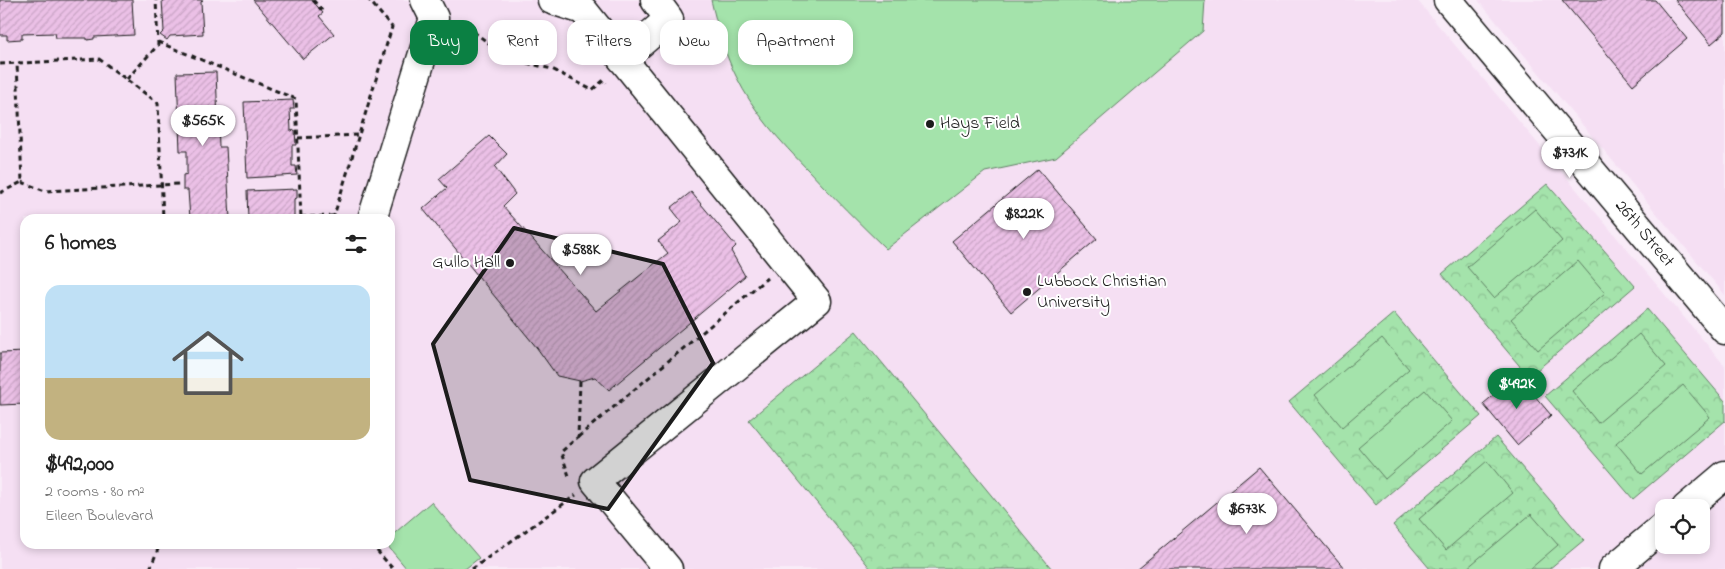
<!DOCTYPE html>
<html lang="en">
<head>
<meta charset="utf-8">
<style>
  :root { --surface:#fff; --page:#f6f6f6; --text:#222; --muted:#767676; --accent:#0b8043 }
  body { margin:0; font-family:"Indie Flower",sans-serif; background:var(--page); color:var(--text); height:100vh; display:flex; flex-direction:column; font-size:19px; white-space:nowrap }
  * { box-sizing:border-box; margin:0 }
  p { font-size:16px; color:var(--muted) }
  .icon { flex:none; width:28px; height:28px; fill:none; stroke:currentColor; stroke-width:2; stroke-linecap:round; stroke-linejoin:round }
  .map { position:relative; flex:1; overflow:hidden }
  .panel { position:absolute; left:20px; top:214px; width:375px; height:335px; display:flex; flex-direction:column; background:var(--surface); border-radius:15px; box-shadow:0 2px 8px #0003 }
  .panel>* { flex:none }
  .guide { position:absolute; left:410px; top:20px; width:475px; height:45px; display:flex; gap:10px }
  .tools { position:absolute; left:1655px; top:499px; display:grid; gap:10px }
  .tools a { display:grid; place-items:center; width:55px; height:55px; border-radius:10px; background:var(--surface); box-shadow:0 2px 8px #0003; font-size:25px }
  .price { position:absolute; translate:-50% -42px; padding:0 11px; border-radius:18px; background:#fff; color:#222; font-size:16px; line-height:32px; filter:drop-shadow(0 1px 2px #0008) }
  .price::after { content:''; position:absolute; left:50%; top:30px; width:15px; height:11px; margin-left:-8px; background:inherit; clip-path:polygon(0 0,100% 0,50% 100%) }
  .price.current { background:var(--accent); color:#fff }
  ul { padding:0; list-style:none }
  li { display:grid; align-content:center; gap:10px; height:265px; padding:0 25px }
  li span { display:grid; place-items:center; height:155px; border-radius:15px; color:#555 }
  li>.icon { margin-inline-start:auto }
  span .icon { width:90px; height:90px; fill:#fffc; stroke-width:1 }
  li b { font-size:21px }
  h2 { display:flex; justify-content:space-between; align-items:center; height:60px; padding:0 25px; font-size:21px }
  .pill { padding:0 18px; border-radius:15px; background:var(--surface); box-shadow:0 2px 8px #0003; font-size:18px; line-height:45px }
  .pill.current { background:var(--accent); color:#fff }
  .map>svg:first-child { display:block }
  .built { fill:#f5dff3; fill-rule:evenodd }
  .park { fill:url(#park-crowns); stroke:#608064 }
  .pitch { fill:#a4e3ab; stroke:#608064 }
  .building { fill:url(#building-hatch); stroke:#1c1c1c }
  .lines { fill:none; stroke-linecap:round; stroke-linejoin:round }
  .minor-casing { stroke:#1c1c1c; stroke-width:31 }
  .path { stroke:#1c1c1c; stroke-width:3; stroke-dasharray:5 4; stroke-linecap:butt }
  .minor { stroke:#fff; stroke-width:28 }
  .marked { fill:#1c1c1c; fill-opacity:0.2; stroke:#1c1c1c; stroke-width:4; stroke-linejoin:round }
  .poi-dot { fill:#1c1c1c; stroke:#fff; stroke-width:2 }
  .labels { text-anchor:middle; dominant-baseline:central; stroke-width:4; stroke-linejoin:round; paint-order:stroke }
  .poi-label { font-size:18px; fill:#1c1c1c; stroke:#fff; text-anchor:start }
  .street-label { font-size:18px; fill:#1c1c1c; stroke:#fff }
</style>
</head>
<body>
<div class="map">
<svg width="1725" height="569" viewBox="0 0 1725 569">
  <defs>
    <pattern id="park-crowns" width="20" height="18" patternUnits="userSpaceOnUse" patternTransform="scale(1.25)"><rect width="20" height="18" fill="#a4e3ab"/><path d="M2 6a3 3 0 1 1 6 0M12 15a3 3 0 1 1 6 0" fill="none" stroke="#8dc293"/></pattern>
    <pattern id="building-hatch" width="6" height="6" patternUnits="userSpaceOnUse" patternTransform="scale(1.25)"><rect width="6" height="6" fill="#ebc0e6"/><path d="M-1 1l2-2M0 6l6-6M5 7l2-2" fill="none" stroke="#c9a4c5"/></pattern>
  </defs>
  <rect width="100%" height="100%" fill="#f9ecf8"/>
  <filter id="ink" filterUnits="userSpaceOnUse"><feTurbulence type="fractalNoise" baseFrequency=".02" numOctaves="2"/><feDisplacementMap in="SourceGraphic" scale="10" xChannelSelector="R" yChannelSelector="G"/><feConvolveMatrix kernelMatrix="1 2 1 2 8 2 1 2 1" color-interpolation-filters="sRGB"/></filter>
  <g filter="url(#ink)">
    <g class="built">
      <path d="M0 0H1417L1725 366V569H0ZM25 219H390V544H25ZM1664 508H1701V545H1664Z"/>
      <path d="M1478 0H1725V295Z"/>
    </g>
    <g class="park">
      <path d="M1547 184 1635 286 1529 377 1442 274Z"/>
      <path d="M1647 309 1725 401V421L1633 499 1545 396Z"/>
      <path d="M1394 313 1481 416 1376 505 1289 402Z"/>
      <path d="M856 331 1052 569H871L749 420Z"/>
      <path d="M1496 437 1584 540 1549 569H1430L1393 525Z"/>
    </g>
    <g class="pitch">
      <path d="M711 0H1205L1203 31 1056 157 985 172 886 249C859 223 833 197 808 170 780 141 754 113 736 76 724 53 717 25 711 0Z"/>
      <path d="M1535 209 1562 241 1494 298 1467 267Z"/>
      <path d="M1578 261 1605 293 1538 350 1511 319Z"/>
      <path d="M1639 334 1666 366 1598 423 1572 391Z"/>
      <path d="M1382 338 1409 369 1342 427 1315 395Z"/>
      <path d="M1683 385 1710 417 1642 474 1616 443Z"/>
      <path d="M1425 390 1452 421 1385 479 1358 447Z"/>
      <path d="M1487 461 1513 493 1446 550 1419 519Z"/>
      <path d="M431 502 479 558 465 569H407L386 544H390V537Z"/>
      <path d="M1531 514 1558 545 1530 569H1466Z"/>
    </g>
    <g class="building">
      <path d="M0 0H132L134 35 94 37V39L87 40V38H56L55 33 22 34V39L7 40V35H0Z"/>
      <path d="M162 0H203L201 2 203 34 170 36 167 40 160 35 164 31Z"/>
      <path d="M253 0H312L323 13 319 16 334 34 303 59Z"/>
      <path d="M1562 0H1655L1687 39 1633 85Z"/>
      <path d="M1675 0H1725V32L1711 44Z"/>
      <path d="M216 72 219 147H226L230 219H190L188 190H183V175L187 174V151H180L177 73Z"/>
      <path d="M293 100 294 109H290L291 131 295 130 296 145H292V166H296L297 175 247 178 244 102Z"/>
      <path d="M489 136 507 154 495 167 515 194 503 206 596 311 668 253 658 241 682 222 671 208 691 192 736 246 731 251 745 276 609 390 595 377 580 381 557 376 537 348 423 209 447 188 439 179Z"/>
      <path d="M1038 169 1097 239 1011 312 952 241Z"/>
      <path d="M297 189V198L294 199V219H248L247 191Z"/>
      <path d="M25 352V404L0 405V353Z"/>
      <path d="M1517 375 1551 415 1517 445 1483 404Z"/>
      <path d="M1259 467 1345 569H1137Z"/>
    </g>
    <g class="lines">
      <defs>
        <g id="minor">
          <path d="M552 0 583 10 817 301 595 481 668 569"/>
          <path d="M1448 0 1725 330"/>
          <path d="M622 59 669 19 655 0"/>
          <path d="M372 219 434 18 425 0"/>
          <path d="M1686 508 1725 475"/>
          <path d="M1613 569 1664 526"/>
        </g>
      </defs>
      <use href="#minor" class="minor-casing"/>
      <g class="path">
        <path d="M313 0 324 13"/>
        <path d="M459 21 510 59 552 69 592 90 604 80 606 83"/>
        <path d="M158 42 296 99 301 219"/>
        <path d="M0 64 99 59 158 103 163 219"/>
        <path d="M127 79 158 45 156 0"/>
        <path d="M298 138 359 135"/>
        <path d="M22 182 45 191 180 184"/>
        <path d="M0 193 22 182 17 63"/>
        <path d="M301 217 334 216"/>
        <path d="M333 219 392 27 369 0"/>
        <path d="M578 437 767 278"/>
        <path d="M569 476 561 452 578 437 580 381"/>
        <path d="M371 544 393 569"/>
        <path d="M150 569 160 544"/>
        <path d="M472 569 576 495"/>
      </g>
      <use href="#minor" class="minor"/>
    </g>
  </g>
  <path class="marked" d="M514 228 663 264 713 363 608 509 470 480 433 344Z"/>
  <g class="poi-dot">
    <circle cx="930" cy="124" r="5"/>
    <circle cx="510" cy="263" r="5"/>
    <circle cx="1027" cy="292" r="5"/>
  </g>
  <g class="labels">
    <g class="poi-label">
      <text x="940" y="124">Hays Field</text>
      <text x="500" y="263" text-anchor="end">Gullo Hall</text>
      <text x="1037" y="282">Lubbock Christian<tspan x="1037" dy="21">University</tspan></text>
    </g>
    <g class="street-label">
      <text transform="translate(1644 234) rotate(50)">26th Street</text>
    </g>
  </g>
</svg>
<div class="tools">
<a><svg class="icon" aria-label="locate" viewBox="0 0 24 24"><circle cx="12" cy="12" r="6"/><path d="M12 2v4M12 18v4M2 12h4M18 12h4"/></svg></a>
</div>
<b class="price" style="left:203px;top:147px">$565K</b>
<b class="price" style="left:1570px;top:179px">$731K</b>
<b class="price" style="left:1024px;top:240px">$822K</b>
<b class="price" style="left:581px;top:276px">$588K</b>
<b class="price current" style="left:1517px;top:410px">$492K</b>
<b class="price" style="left:1247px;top:535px">$673K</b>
<div class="guide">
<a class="pill current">Buy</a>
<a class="pill">Rent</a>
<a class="pill">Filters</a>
<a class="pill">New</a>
<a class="pill">Apartment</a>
</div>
<section class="panel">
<h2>6 homes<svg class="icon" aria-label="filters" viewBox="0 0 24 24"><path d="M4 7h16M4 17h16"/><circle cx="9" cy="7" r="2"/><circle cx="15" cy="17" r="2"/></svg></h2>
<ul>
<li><span style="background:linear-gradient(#bfe0f5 60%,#c2b280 0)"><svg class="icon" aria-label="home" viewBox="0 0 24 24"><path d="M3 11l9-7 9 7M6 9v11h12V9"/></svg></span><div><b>$492,000</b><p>2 rooms · 80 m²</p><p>Eileen Boulevard</p></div></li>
</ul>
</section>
</div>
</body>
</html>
